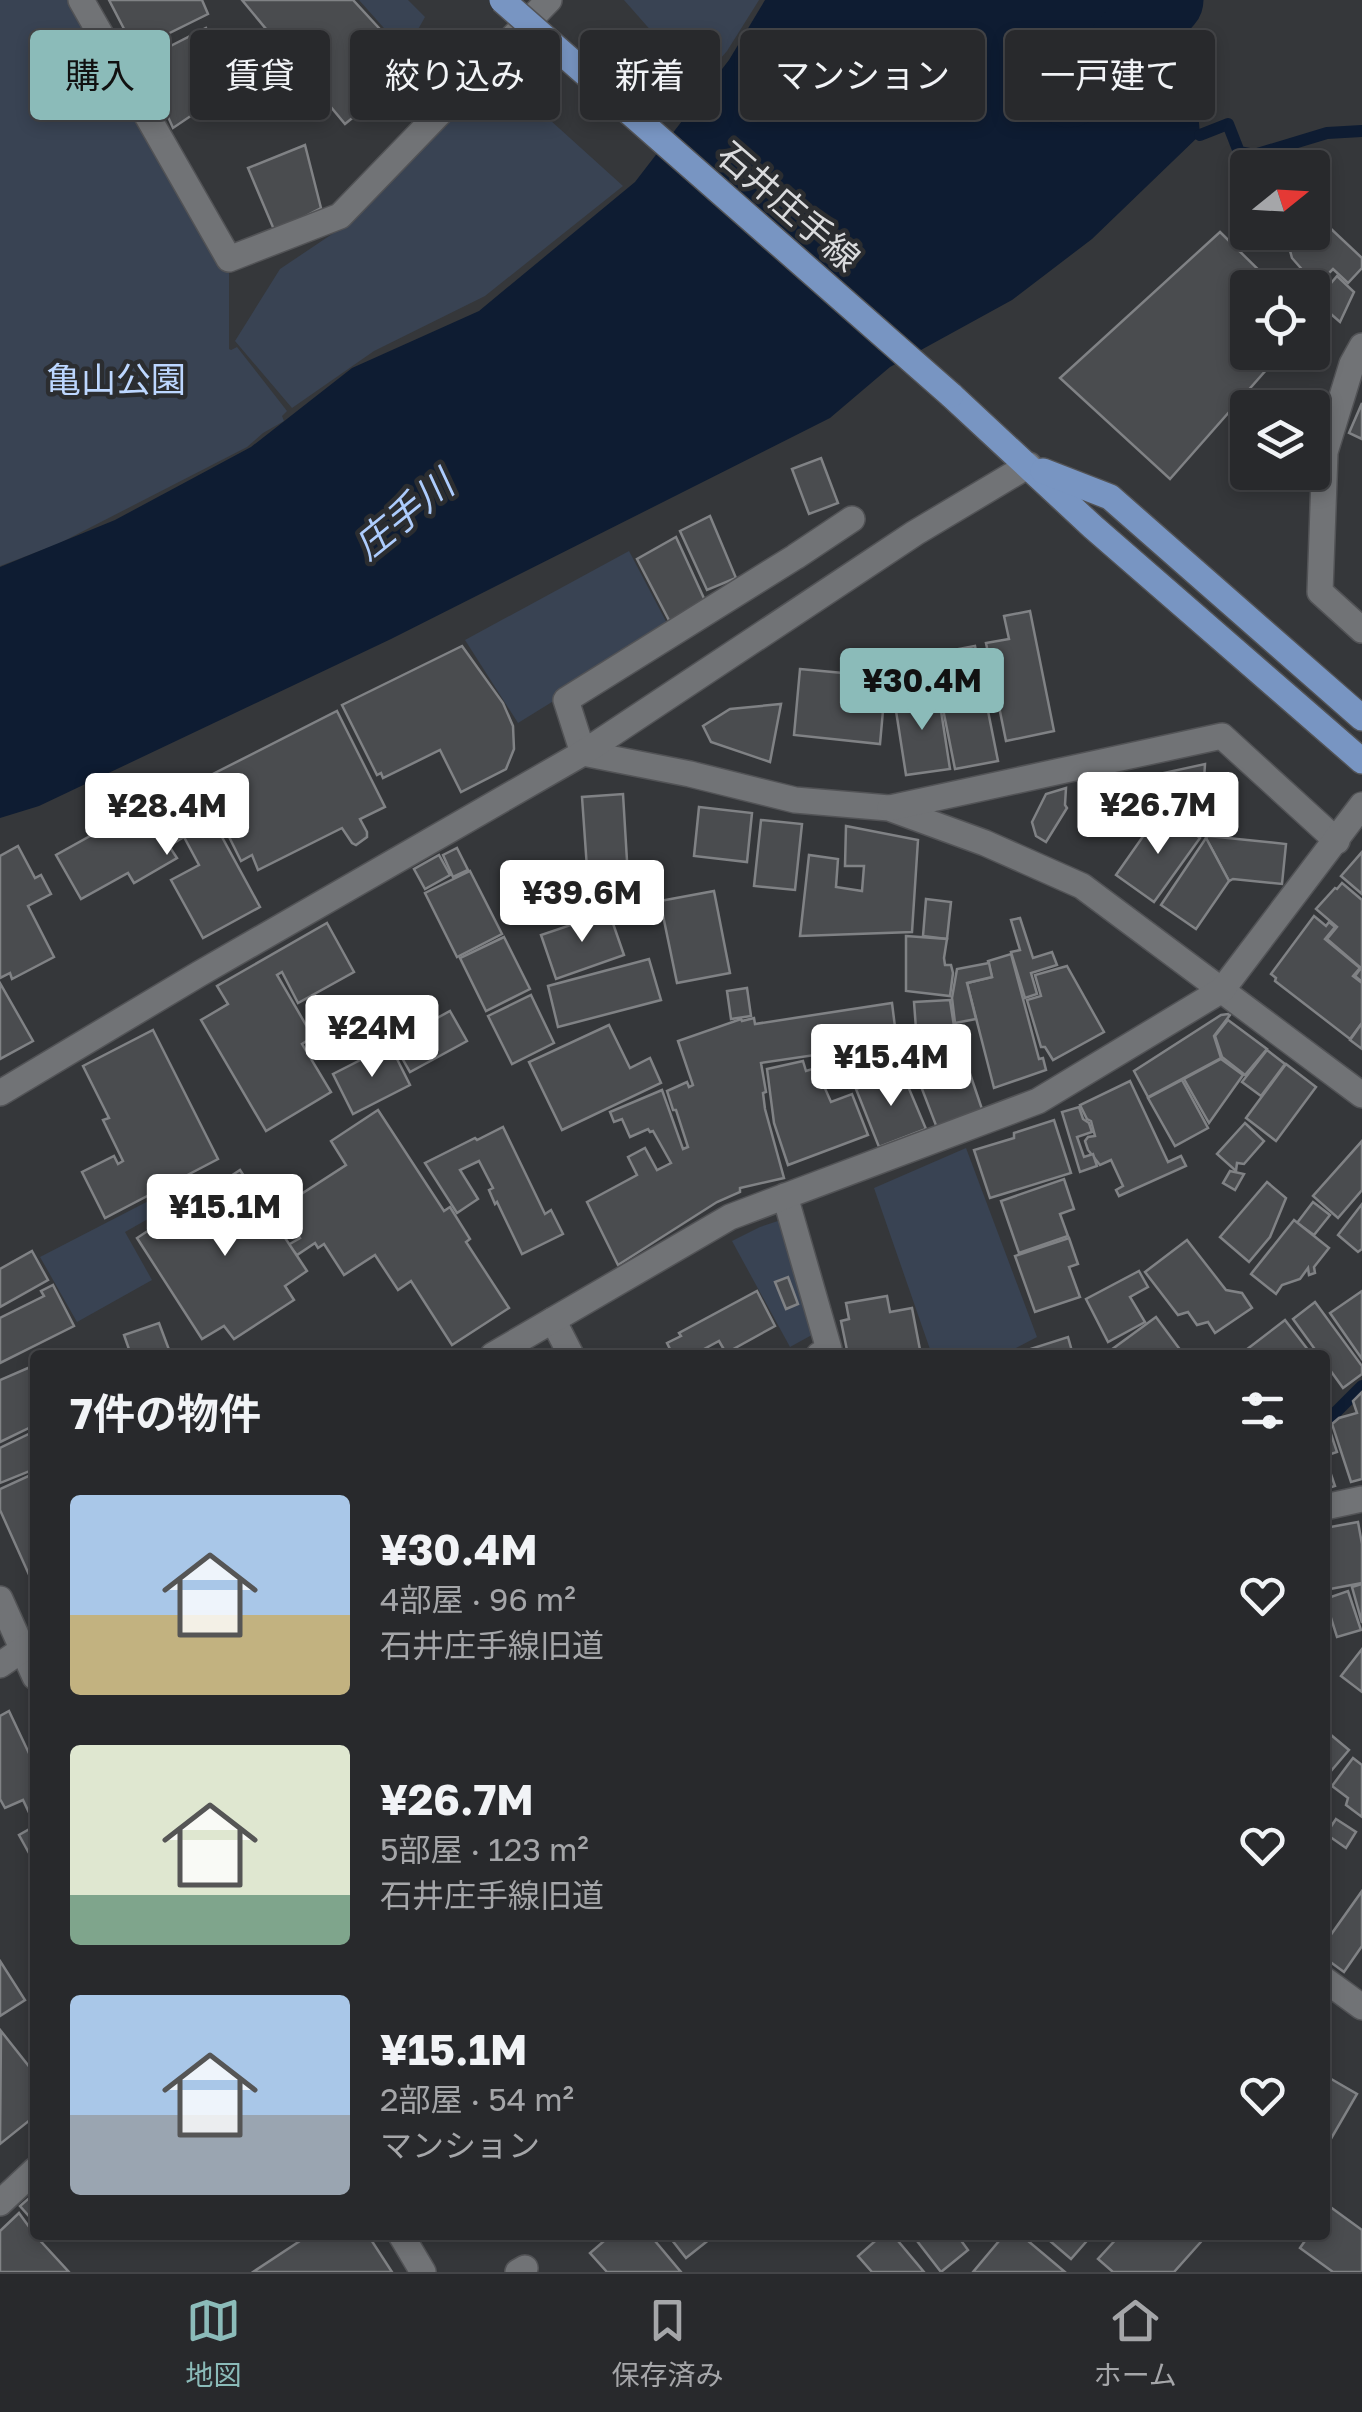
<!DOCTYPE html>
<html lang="ja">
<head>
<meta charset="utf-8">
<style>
  :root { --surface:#28292c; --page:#343538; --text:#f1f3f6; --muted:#a5a6a9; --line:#444548; --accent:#8bbbb9 }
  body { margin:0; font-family:"Golos Text","Noto Sans JP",sans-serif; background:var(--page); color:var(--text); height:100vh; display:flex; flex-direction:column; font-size:38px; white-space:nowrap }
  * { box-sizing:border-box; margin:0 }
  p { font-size:32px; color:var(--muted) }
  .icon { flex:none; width:55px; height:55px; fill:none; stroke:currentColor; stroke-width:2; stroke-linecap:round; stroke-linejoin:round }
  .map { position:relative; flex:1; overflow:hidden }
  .sheet { position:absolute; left:30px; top:1350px; width:1300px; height:890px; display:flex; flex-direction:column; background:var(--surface); border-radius:10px; box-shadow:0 5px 15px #0003,0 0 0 2px var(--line) }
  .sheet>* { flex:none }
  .guide { position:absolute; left:30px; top:30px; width:1302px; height:90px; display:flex; gap:20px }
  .needle { width:65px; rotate:72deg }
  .tools { position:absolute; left:1230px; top:150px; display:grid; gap:20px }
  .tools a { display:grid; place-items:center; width:100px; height:100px; border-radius:10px; background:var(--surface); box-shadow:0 5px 15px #0003,0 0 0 2px var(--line); font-size:50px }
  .price { position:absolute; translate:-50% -85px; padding:0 22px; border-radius:10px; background:#fff; color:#222; font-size:32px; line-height:65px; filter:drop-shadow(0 2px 5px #0008) }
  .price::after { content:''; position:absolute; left:50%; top:60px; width:30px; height:22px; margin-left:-15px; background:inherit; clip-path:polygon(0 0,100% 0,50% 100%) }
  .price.active { background:var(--accent); color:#111 }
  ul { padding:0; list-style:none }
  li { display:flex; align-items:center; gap:30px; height:250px; padding:0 40px }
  li span { display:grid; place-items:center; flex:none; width:280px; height:200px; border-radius:10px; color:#555 }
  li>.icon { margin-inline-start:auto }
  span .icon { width:120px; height:120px; fill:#fffc; stroke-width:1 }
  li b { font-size:42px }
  h2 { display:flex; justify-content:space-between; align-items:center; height:120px; padding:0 40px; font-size:42px }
  .chip { padding:0 35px; border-radius:10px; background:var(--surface); box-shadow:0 5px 15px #0003,0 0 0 2px var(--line); font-size:35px; line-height:90px }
  .chip.active { background:var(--accent); color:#111 }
  .tab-bar { display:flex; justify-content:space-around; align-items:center; height:140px; border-top:2px solid var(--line); background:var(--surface); font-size:28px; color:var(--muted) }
  .tab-bar a { display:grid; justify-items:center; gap:5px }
  .tab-bar .active { color:var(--accent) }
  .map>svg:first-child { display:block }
  .green { fill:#394353 }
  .water { fill:#0e1c32 }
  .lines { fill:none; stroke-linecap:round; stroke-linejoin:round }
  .stream { stroke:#0e1c32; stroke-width:12 }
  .river { stroke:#0e1c32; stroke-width:75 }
  .building { fill:#4a4c4f; stroke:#808285; stroke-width:2.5 }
  .minor-casing { stroke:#525356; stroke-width:28 }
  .major-casing { stroke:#525356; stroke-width:28 }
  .minor { stroke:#717376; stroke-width:25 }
  .major { stroke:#7895c2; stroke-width:25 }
  .major-bridge-casing { stroke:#525356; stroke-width:28; stroke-linecap:butt }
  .major-bridge { stroke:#7895c2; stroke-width:25 }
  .labels { text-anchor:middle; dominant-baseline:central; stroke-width:9; stroke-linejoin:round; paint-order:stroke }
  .street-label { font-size:35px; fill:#dadbdd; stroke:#2b2d30 }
  .park-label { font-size:35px; fill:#bdd7ff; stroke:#2b2d30 }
  .water-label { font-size:38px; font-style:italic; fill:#adccfd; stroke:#2b2d30 }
</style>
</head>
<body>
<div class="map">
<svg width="1362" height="2272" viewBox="0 0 1362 2272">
  <rect width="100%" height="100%" fill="#35373a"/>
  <g class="green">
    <path d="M0 0H81L229 259V349L231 350 237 347 287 411 282 416 284 421 263 433 247 447 58 544 0 566Z"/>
    <path d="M359 0H408L425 17 416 33 460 73 440 91Z"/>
    <path d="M624 0H759L727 51 698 84Z"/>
    <path d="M498 73 623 186 485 296 374 351 292 408 235 341 280 269 353 220Z"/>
    <path d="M629 551 670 629 518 723 465 640Z"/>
    <path d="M966 1148 1037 1337 1014 1349 1016 1355H932L874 1188Z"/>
    <path d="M162 1194 169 1207 125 1232 152 1280 77 1322 40 1257Z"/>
    <path d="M784 1219 819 1331 790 1347 732 1241 760 1227Z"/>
  </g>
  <path class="water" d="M765 0H1142L1134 10 1157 51 1195 75 1200 135 1092 239 1012 300 890 367 830 418 391 639 39 806 0 818V567L115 520 251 447 352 368 479 311 635 182 729 60Z"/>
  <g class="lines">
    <g class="stream">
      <path d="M1200 135 1228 124 1239 152 1254 155 1327 133 1362 131"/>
      <path d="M1325 1423 1362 1386"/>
    </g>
    <path class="river" d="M1069 90 1099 76 1166 0"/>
  </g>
  <g class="building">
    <path d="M109 0H202L208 14 135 50Z"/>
    <path d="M242 0H353L415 67 345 124Z"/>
    <path d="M206 28 235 86 173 128 143 60Z"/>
    <path d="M305 145 321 208 275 232 248 168Z"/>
    <path d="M1312 211 1362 258V268L1348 283 1333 269 1322 280 1316 275 1313 282 1292 258 1285 232H1312Z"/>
    <path d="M1220 232 1277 288H1248V352H1282L1170 479 1060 378Z"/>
    <path d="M1337 276 1354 292 1340 322 1316 301Z"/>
    <path d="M1362 403V439L1349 433Z"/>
    <path d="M821 458 838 503 809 514 792 469Z"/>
    <path d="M710 516 736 578 707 590 680 531Z"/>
    <path d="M676 537 707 605 671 624 637 559Z"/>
    <path d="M1030 611 1054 731 1006 741 986 643 1009 639 1004 616Z"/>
    <path d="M462 646 503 703 513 726 514 749 506 769 461 792 440 750 383 778 381 773 377 775 342 705Z"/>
    <path d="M975 646 998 761 955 769 932 654Z"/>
    <path d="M927 650 933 689 899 694 893 655Z"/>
    <path d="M800 669 886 677 880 744 794 735Z"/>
    <path d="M938 691 950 769 906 775 894 698Z"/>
    <path d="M781 704 770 762 711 742 703 726 730 709Z"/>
    <path d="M337 711 385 807 360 819 367 832V837L356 845 352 843 342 828 258 870 252 855 241 861 201 780Z"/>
    <path d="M1205 764 1202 814 1113 807 1109 785Z"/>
    <path d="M191 780 260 907 203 938 171 880 199 865 184 837 169 846 177 858 134 883 128 873 81 899 56 855Z"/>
    <path d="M1066 788 1065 805 1067 808 1046 842 1036 836 1032 822 1046 794Z"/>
    <path d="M623 794 629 894 589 897 582 797Z"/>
    <path d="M699 807 752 813 747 862 694 856Z"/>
    <path d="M1158 815 1166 821 1170 816 1200 838 1154 902 1116 875Z"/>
    <path d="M761 820 802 824 795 890 754 886Z"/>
    <path d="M846 826 918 840 912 932 800 936 809 855 838 859 836 887 862 891 864 866H845Z"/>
    <path d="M1208 836 1286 844 1282 884 1233 879 1229 881 1206 838Z"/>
    <path d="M1206 838 1229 881 1196 929 1161 905Z"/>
    <path d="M18 846 35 878 41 875 51 894 28 906 54 957 12 979 10 973 0 978V856Z"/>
    <path d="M457 848 468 870 453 877 443 855Z"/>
    <path d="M1362 852V894L1341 876Z"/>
    <path d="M439 855 450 875 425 889 414 869Z"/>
    <path d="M470 871 502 934 457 957 425 893Z"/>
    <path d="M1342 883 1362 900V982L1355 976 1361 968 1327 939 1337 927 1316 909 1335 888 1337 889Z"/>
    <path d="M714 891 730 973 677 983 660 901Z"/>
    <path d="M926 899 951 902 947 939 923 936Z"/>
    <path d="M609 912 624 955 556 979 541 935Z"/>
    <path d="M1314 916 1326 926 1329 922 1335 927 1325 939 1360 968 1353 976 1362 983V1023L1350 1039 1275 981 1276 978 1271 974Z"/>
    <path d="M1020 918 1033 958 1052 952 1057 965 1031 973 1037 994 1025 998 1011 952 1020 950 1011 920Z"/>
    <path d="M327 923 354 972 298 1003 282 972 277 975 313 1037 302 1044 331 1092 266 1131 201 1020 228 1004 217 986Z"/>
    <path d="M906 936 947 939 944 958 945 965H951L953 973 950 996 906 991Z"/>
    <path d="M504 937 530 989 486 1011 460 958Z"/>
    <path d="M1011 954 1039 1059 1043 1058 1046 1070 994 1088 967 983 992 977 988 961Z"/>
    <path d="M649 959 661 1000 558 1027 548 986Z"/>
    <path d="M989 963 992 977 967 983 976 1019 955 1023 952 998 957 969Z"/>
    <path d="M1067 966 1104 1032 1053 1060 1045 1047H1041L1027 1000 1041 996 1035 975Z"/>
    <path d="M0 983 33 1041 0 1059Z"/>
    <path d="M747 988 751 1016 731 1019 727 991Z"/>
    <path d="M531 995 554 1043 512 1064 488 1016Z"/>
    <path d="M950 1000 957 1046 918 1056 914 1002Z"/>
    <path d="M892 1003 897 1043 761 1063 766 1092 763 1093 765 1109 784 1178 740 1188V1192L717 1202 618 1265 587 1202 637 1175 628 1157 645 1148 657 1170 671 1163 653 1131 650 1132 648 1129 630 1137 622 1119 614 1122 610 1112 662 1090 683 1149 688 1147 676 1110H673L667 1091 687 1082 689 1087 693 1085 678 1041 741 1019 742 1021 754 1018 755 1024Z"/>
    <path d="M450 1011 467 1041 410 1072 393 1042Z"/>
    <path d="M1228 1014 1230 1015 1214 1036 1221 1058 1148 1097 1134 1071 1221 1015Z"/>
    <path d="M1228 1020 1267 1049 1245 1075 1222 1057 1215 1036Z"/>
    <path d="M1362 1023V1049L1350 1040Z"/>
    <path d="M609 1025 630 1068 650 1058 661 1083 562 1130 529 1062Z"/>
    <path d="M153 1030 218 1159 105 1218 82 1172 114 1156 118 1164 123 1161 103 1120 109 1118 83 1066Z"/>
    <path d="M390 1045 410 1085 353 1114 333 1074Z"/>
    <path d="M1267 1050 1285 1064 1261 1096 1242 1082Z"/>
    <path d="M965 1059 983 1112 937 1128 917 1076Z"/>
    <path d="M1221 1059 1243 1075 1209 1123 1184 1079Z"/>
    <path d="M803 1061 806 1071 816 1068 831 1102 852 1094 868 1135 788 1165 774 1123 767 1069Z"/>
    <path d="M1286 1064 1316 1087 1276 1141 1246 1118Z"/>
    <path d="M902 1072 926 1129 879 1147 856 1089Z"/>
    <path d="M1182 1080 1208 1128 1175 1146 1148 1098Z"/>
    <path d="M1130 1081 1168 1162 1181 1156 1186 1166 1119 1196 1116 1190 1123 1186 1111 1160 1100 1165 1088 1150 1085 1141 1088 1137 1095 1136 1091 1121 1087 1119 1080 1105Z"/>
    <path d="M1079 1107 1083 1119 1089 1123 1092 1132 1077 1137 1084 1157 1093 1154 1097 1166 1080 1172 1062 1112Z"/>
    <path d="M378 1110 444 1211 450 1207 470 1239 466 1242 509 1308 452 1345 411 1281 398 1290 375 1255 344 1275 324 1244 318 1248 315 1243 297 1255 288 1245 300 1238 285 1215 293 1209 289 1202 346 1165 331 1141Z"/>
    <path d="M1054 1120 1071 1173 990 1198 974 1150 1014 1138V1133Z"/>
    <path d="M1245 1123 1264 1141 1244 1164 1237 1163 1236 1171 1217 1154Z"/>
    <path d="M503 1127 545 1214 551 1210 563 1234 522 1254 497 1202 495 1204 489 1190 493 1188 479 1161 460 1170 478 1199 457 1213 425 1163 475 1138 477 1140Z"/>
    <path d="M1362 1141V1190L1338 1218 1313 1196Z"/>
    <path d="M240 1170 307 1271 285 1286 294 1300 234 1339 224 1326 202 1339 137 1238Z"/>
    <path d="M1230 1171 1244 1174 1235 1190 1223 1183Z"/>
    <path d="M1064 1179 1074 1209 1060 1214 1068 1236 1019 1253 1001 1201Z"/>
    <path d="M1267 1182 1286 1198 1270 1237 1249 1262 1220 1237Z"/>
    <path d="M1313 1202 1330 1215 1314 1235 1297 1223Z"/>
    <path d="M1362 1204V1249L1358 1252 1338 1235Z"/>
    <path d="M1294 1220 1329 1248 1314 1267 1315 1273 1309 1275 1308 1268 1300 1279 1282 1285 1276 1294 1251 1274Z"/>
    <path d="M1069 1238 1078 1264 1069 1267 1080 1297 1035 1312 1015 1256Z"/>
    <path d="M1187 1240 1226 1290 1242 1293 1252 1308 1215 1333 1208 1322 1197 1325 1188 1312 1178 1315 1145 1272Z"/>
    <path d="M32 1251 48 1280 0 1307V1269Z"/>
    <path d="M1139 1271 1148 1287 1130 1297 1145 1322 1108 1342 1086 1299Z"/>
    <path d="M788 1277 798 1304 786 1309 775 1282Z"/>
    <path d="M53 1285 74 1326 0 1363V1318L44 1296 41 1291Z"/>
    <path d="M757 1291 775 1326 726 1353 719 1341 693 1355H673L667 1343 681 1336 679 1333Z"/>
    <path d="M1362 1291V1359L1330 1313Z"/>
    <path d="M887 1296 890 1312 912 1308 921 1355H848L841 1321 849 1319 846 1303Z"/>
    <path d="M1315 1302 1362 1366V1374L1343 1388 1325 1363V1355H1319L1293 1319Z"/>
    <path d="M1156 1317 1184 1355H1113L1111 1350Z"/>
    <path d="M1285 1320 1312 1355H1250L1246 1350Z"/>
    <path d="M159 1323 171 1355H131L124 1335Z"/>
    <path d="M1068 1337 1073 1355H1022L1021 1352Z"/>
    <path d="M35 1365V1425L0 1442V1380Z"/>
    <path d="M1362 1392V1479L1351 1482 1332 1424 1339 1418 1357 1413 1353 1401Z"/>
    <path d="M35 1431V1469L0 1483V1448Z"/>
    <path d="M1330 1431 1337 1452 1325 1456V1437Z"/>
    <path d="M1325 1457 1335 1486 1325 1489Z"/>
    <path d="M35 1473V1588L0 1510V1489Z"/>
    <path d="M1358 1522 1362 1544V1583L1325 1590V1528Z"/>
    <path d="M1362 1584V1623L1352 1587Z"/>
    <path d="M1348 1591 1361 1630 1337 1637 1325 1599Z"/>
    <path d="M1362 1649V1692L1341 1676Z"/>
    <path d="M9 1711 35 1766V1820L33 1821 23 1800 5 1808 0 1799V1716Z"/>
    <path d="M1325 1730 1349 1750 1325 1778Z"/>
    <path d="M1353 1758 1362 1765V1817L1346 1805 1348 1798 1332 1786Z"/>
    <path d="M1336 1819 1356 1832 1346 1848 1326 1834Z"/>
    <path d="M35 1826V1864L19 1835Z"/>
    <path d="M1362 1891V1946L1344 1972 1325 1958V1943Z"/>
    <path d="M0 1961 25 2000 0 2016Z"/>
    <path d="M1 2031 35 2074V2116L0 2144Z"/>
    <path d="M1326 2076 1357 2094 1325 2149V2077Z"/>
    <path d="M35 2193V2223L20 2206Z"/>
    <path d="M1329 2206 1362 2230V2272H1333L1300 2248 1309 2235H1325V2212Z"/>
    <path d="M19 2213 35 2235 69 2272H0V2231Z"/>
    <path d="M309 2235H368L392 2272H253Z"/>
    <path d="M611 2235H650L681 2272H607L590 2253Z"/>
    <path d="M668 2235H715L686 2258Z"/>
    <path d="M882 2235H893L924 2272H872L858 2256Z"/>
    <path d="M917 2235H957L968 2250 941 2272 914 2237Z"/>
    <path d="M1004 2235H1021L1065 2272H973Z"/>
    <path d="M1043 2235H1092L1071 2259Z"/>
    <path d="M1120 2235H1207L1174 2272H1113L1098 2259Z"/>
  </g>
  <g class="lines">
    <defs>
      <g id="minor">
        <path d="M81 0 229 259 340 216 549 0"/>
        <path d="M1362 346 1352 364 1325 452 1320 592 1362 630"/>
        <path d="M583 753 690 774 795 800 889 808 985 843 1082 886 1362 1095"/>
        <path d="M583 753 566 700 795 557 852 519"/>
        <path d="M890 808 1222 736 1337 841"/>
        <path d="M0 1093 199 974 583 753 915 533 1029 465"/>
        <path d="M785 1196 829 1349 819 1355"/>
        <path d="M553 1320 571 1355"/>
        <path d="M493 1355 730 1217 1038 1101 1222 990 1362 805"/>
        <path d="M1325 1507 1362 1499"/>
        <path d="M0 1599 35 1677"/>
        <path d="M0 1665 35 1641"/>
        <path d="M1325 1980 1362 2007"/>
        <path d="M0 2203 35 2170"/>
        <path d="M401 2235 423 2272"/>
        <path d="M518 2272 525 2268"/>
      </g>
      <g id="major">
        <path d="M951 395 1093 527 1362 761"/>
        <path d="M1043 471 1110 497 1362 718"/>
      </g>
    </defs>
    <use href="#minor" class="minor-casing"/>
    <use href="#major" class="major-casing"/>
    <use href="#minor" class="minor"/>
    <use href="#major" class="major"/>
    <defs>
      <path id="major-bridge" d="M502 0 951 395"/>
    </defs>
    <use href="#major-bridge" class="major-bridge-casing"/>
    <use href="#major-bridge" class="major-bridge"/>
  </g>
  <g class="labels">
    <g class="street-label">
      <text transform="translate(789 206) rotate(41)">石井庄手線</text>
    </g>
    <g class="park-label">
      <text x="116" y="379">亀山公園</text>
    </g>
    <g class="water-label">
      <text transform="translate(403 514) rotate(-39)">庄手川</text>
    </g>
  </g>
</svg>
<div class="tools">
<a><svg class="needle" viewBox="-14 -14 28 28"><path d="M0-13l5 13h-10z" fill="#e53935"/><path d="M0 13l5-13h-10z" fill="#a5a6a9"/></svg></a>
<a><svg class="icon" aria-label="locate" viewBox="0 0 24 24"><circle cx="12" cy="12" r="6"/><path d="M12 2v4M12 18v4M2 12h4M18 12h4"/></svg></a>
<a><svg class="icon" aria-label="layers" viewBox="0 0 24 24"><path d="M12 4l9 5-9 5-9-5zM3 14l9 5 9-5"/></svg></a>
</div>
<b class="price active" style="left:922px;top:733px">¥30.4M</b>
<b class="price" style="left:1158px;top:857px">¥26.7M</b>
<b class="price" style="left:167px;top:858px">¥28.4M</b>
<b class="price" style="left:582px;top:945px">¥39.6M</b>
<b class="price" style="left:372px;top:1080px">¥24M</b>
<b class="price" style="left:891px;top:1109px">¥15.4M</b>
<b class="price" style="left:225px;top:1259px">¥15.1M</b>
<div class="guide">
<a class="chip active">購入</a>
<a class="chip">賃貸</a>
<a class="chip">絞り込み</a>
<a class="chip">新着</a>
<a class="chip">マンション</a>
<a class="chip">一戸建て</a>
</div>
<section class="sheet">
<h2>7件の物件<svg class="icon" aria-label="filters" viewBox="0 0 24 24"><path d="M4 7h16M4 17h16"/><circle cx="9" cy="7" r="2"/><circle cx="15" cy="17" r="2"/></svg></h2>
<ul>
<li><span style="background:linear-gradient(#a9c7e8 60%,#c2b280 0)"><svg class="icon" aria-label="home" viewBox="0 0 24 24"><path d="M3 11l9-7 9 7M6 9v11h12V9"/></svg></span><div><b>¥30.4M</b><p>4部屋 · 96 m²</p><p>石井庄手線旧道</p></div><svg class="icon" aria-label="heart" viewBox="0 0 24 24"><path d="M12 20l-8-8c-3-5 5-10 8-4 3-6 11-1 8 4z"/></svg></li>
<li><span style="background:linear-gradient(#dfe7d0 75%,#7fa58c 0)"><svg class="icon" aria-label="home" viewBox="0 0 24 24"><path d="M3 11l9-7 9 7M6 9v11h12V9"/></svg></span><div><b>¥26.7M</b><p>5部屋 · 123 m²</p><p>石井庄手線旧道</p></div><svg class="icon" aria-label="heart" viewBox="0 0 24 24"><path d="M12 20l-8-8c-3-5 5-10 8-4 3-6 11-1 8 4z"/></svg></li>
<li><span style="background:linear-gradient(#a9c7e8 60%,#9aa5b1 0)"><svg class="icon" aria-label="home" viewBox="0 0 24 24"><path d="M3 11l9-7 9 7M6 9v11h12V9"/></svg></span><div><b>¥15.1M</b><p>2部屋 · 54 m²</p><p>マンション</p></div><svg class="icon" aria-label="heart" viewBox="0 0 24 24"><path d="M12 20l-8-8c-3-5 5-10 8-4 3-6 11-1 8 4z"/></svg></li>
</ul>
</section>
</div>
<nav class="tab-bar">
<a class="active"><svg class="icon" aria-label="map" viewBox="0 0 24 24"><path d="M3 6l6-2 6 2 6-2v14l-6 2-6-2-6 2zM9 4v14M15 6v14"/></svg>地図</a>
<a><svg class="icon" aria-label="saved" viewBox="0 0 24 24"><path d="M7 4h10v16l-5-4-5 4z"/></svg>保存済み</a>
<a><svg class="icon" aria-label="home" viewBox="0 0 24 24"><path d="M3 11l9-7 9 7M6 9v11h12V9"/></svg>ホーム</a>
</nav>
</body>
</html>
